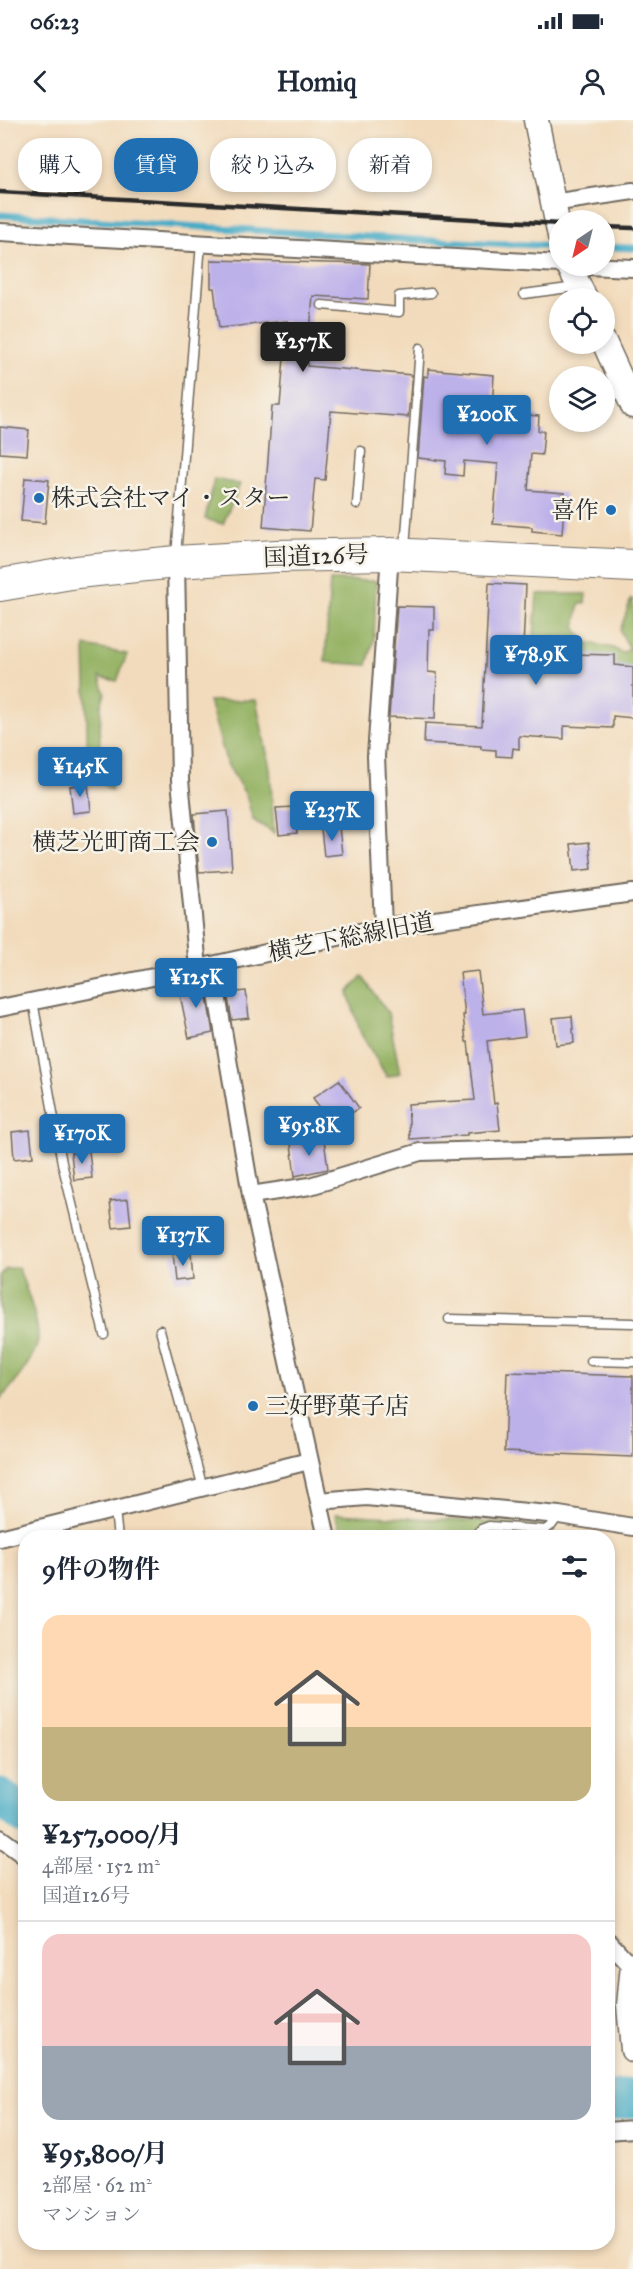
<!DOCTYPE html>
<html lang="ja">
<head>
<meta charset="utf-8">
<style>
  :root { --surface:#fff; --page:#f2f2f3; --text:#1f2937; --muted:#747a83; --line:#e0e1e3; --accent:#1f6fb2 }
  body { margin:0; font-family:"IM FELL Great Primer","Noto Serif JP",serif; background:var(--page); color:var(--text); height:100vh; display:flex; flex-direction:column; font-size:22px; white-space:nowrap }
  * { box-sizing:border-box; margin:0 }
  p { font-size:20px; color:var(--muted) }
  .icon { flex:none; width:33px; height:33px; fill:none; stroke:currentColor; stroke-width:2; stroke-linecap:round; stroke-linejoin:round }
  .map { position:relative; flex:1; overflow:hidden }
  .side { position:absolute; left:18px; top:1410px; width:597px; height:720px; display:flex; flex-direction:column; background:var(--surface); border-radius:24px; box-shadow:0 3px 9px #0003 }
  .side>* { flex:none }
  .top-card { position:absolute; left:18px; top:18px; width:597px; height:54px; display:flex; gap:12px }
  .needle { width:39px; rotate:215deg }
  .tools { position:absolute; left:549px; top:90px; display:grid; gap:12px }
  .tools a { display:grid; place-items:center; width:66px; height:66px; border-radius:50%; background:var(--surface); box-shadow:0 3px 9px #0003; font-size:30px }
  .price { position:absolute; translate:-50% -51px; padding:0 14px; border-radius:6px; background:var(--accent); color:#fff; font-size:20px; line-height:39px; filter:drop-shadow(0 2px 3px #0008) }
  .price::after { content:''; position:absolute; left:50%; top:36px; width:18px; height:14px; margin-left:-9px; background:inherit; clip-path:polygon(0 0,100% 0,50% 100%) }
  .price.on { background:#222; color:#fff }
  ul { padding:0; list-style:none }
  li { display:grid; align-content:center; gap:12px; height:318px; padding:0 24px }
  li+li { border-top:2px solid var(--line) }
  li span { display:grid; place-items:center; height:186px; border-radius:18px; color:#555 }
  li>.icon { margin-inline-start:auto }
  span .icon { width:108px; height:108px; fill:#fffc; stroke-width:1 }
  li b { font-size:26px }
  h2 { display:flex; justify-content:space-between; align-items:center; height:72px; padding:0 24px; font-size:26px }
  .chip { padding:0 21px; border-radius:24px; background:var(--surface); box-shadow:0 3px 9px #0003; font-size:21px; line-height:54px }
  .chip.on { background:var(--accent); color:#fff }
  .status { display:flex; justify-content:space-between; align-items:center; height:42px; padding:0 30px; background:var(--surface); direction:ltr }
  .status svg { height:16px; fill:currentColor }
  header { display:flex; justify-content:space-between; align-items:center; height:78px; padding:0 24px; background:var(--surface); font-size:27px; font-weight:700 }
  .map>svg:first-child { display:block }
  .forest { fill:#94b264; stroke:#606e48; stroke-width:1.5 }
  .lines { fill:none; stroke-linecap:round; stroke-linejoin:round }
  .stream { stroke:#46abc6; stroke-width:7 }
  .river { stroke:#46abc6; stroke-width:39 }
  .building { fill:#bdb1ea }
  .lane-casing { stroke:#71695e; stroke-width:11 }
  .street-casing { stroke:#71695e; stroke-width:20 }
  .secondary-casing { stroke:#71695e; stroke-width:27 }
  .highway-casing { stroke:#71695e; stroke-width:34 }
  .lane { stroke:#fff; stroke-width:8 }
  .street { stroke:#fff; stroke-width:16 }
  .secondary { stroke:#fff; stroke-width:24 }
  .highway { stroke:#fff; stroke-width:32 }
  .rail { stroke:#2b2b2b; stroke-width:4.5 }
  .poi-dot { fill:#1f6fb2; stroke:#f7f3e8; stroke-width:2 }
  .labels { text-anchor:middle; dominant-baseline:central; stroke-width:5; stroke-linejoin:round; paint-order:stroke }
  .poi-label { font-size:24px; fill:#2b2b2b; stroke:#f7f3e8; text-anchor:start }
  .street-label { font-size:24px; fill:#2b2b2b; stroke:#f7f3e8 }
</style>
</head>
<body>
<div class="status"><b>06:23</b><svg viewBox="0 0 49 12"><path d="M0 12V9h3v3zM5 12V6h3v6zM10 12V3h3v9zM15 12V0h3v12zM26 1h20v11H26zM47 4h2v5h-2z"/></svg></div>
<header><svg class="icon" aria-label="back" viewBox="0 0 24 24"><path d="M15 5l-7 7 7 7"/></svg>Homiq<svg class="icon" aria-label="person" viewBox="0 0 24 24"><circle cx="12" cy="8" r="4"/><path d="M4 21q1-7 8-7t8 7"/></svg></header>
<div class="map">
<svg width="633" height="2149" viewBox="0 0 633 2149">
  <rect width="100%" height="100%" fill="#f7f3e8"/>
  <filter id="ink" filterUnits="userSpaceOnUse"><feTurbulence type="fractalNoise" baseFrequency=".0167" numOctaves="2"/><feDisplacementMap in="SourceGraphic" scale="12" xChannelSelector="R" yChannelSelector="G"/><feConvolveMatrix kernelMatrix="1 2 1 2 8 2 1 2 1" color-interpolation-filters="sRGB"/></filter>
  <filter id="wash" filterUnits="userSpaceOnUse"><feTurbulence type="fractalNoise" baseFrequency=".008" numOctaves="4" result="noise"/><feDisplacementMap in="SourceGraphic" scale="24" xChannelSelector="R" yChannelSelector="G"/><feGaussianBlur stdDeviation="1.35" result="paint"/><feColorMatrix in="noise" values="0 0 0 0 0 0 0 0 0 0 0 0 0 0 0 0 0 1.4 0 .05"/><feComposite in="paint" operator="in"/></filter>
  <g filter="url(#wash)">
    <rect width="100%" height="100%" fill="#f2dbbc"/>
    <g class="forest">
      <path d="M214 359 240 364 223 404 205 399Z"/>
      <path d="M330 460 376 461 374 520 367 545 325 542Z"/>
      <path d="M537 474H586L585 483 579 484 575 507 584 522 613 528 622 533 630 529 620 511 631 479H633V553L561 539 534 518Z"/>
      <path d="M85 526 127 534 117 561 100 557 105 573 101 586 99 641 111 649V670L88 654Z"/>
      <path d="M256 580 270 648 274 713 253 700 246 675 227 644 209 581Z"/>
      <path d="M362 856 388 893 400 953 387 957 361 914 348 873Z"/>
      <path d="M18 1147C25 1166 38 1197 38 1218 38 1235 11 1268 0 1280V1156L6 1149Z"/>
      <path d="M335 1394 547 1405 555 1417H342Z"/>
    </g>
    <g class="lines">
      <g class="stream">
        <path d="M0 95 436 121 560 126"/>
        <path d="M604 127 633 128"/>
      </g>
      <g class="river">
        <path d="M0 1677 26 1696"/>
        <path d="M608 1982 633 1978"/>
      </g>
    </g>
    <g id="blocks">
      <g class="building">
        <path d="M211 140 370 144 368 179 313 176 307 246 412 255 408 297 331 291 325 360 315 359 310 411 263 407 272 286H280L287 201 219 208 214 168H211Z"/>
        <path d="M428 249 494 255 492 290 499 291V293L539 296 538 311H544L542 335 531 334 528 370 565 373 562 414 532 411V407L493 404 498 344 464 341 463 356 445 354 446 341 418 338 424 256 428 257Z"/>
        <path d="M0 307 29 310 27 335 0 333Z"/>
        <path d="M25 358 49 360 45 403 21 401Z"/>
        <path d="M489 463 526 465 523 527 569 529V534L615 535V545L633 547V598L613 596V608L564 606V619L519 616V629L513 628 512 637 496 636V630L481 629V626L424 623 425 603 482 606Z"/>
        <path d="M397 486 434 487V510H429L428 552 437 553 435 599 389 597Z"/>
        <path d="M88 664 91 691 73 693 70 666Z"/>
        <path d="M294 687 297 713 279 715 276 688Z"/>
        <path d="M228 691 232 750 199 752 194 694Z"/>
        <path d="M339 707 342 734 324 736 321 709Z"/>
        <path d="M589 722 592 749 574 751 571 724Z"/>
        <path d="M478 851 483 894 522 890 525 916 487 921 494 984 497 983 500 1010 467 1013V1015L410 1019 408 984 475 980 468 922H466L463 895H465L460 853Z"/>
        <path d="M204 860 213 913 189 918 178 865Z"/>
        <path d="M246 871 249 898 232 900 227 873Z"/>
        <path d="M572 896 574 923 556 925 553 898Z"/>
        <path d="M339 960 359 988 333 1006 313 978Z"/>
        <path d="M30 1010 33 1037 14 1039 12 1012Z"/>
        <path d="M324 1020 328 1049 295 1056 291 1024Z"/>
        <path d="M89 1031 92 1058 74 1060 71 1033Z"/>
        <path d="M128 1079 131 1106 113 1108 110 1081Z"/>
        <path d="M191 1133 193 1159 175 1161 172 1134Z"/>
        <path d="M507 1252 633 1256V1337L504 1332Z"/>
      </g>
    </g>
  </g>
  <g filter="url(#ink)">
    <use href="#blocks" fill-opacity="0" stroke="#71695e" stroke-width="1.5"/>
    <g class="lines">
      <defs>
        <g id="lane">
          <path d="M524 174 576 167"/>
          <path d="M322 185 399 192V176L431 173"/>
          <path d="M357 384 361 331"/>
          <path d="M405 428 420 228"/>
          <path d="M176 436 201 123"/>
          <path d="M33 881 62 1043 104 1214"/>
          <path d="M449 1199 633 1203"/>
          <path d="M160 1210 203 1368"/>
          <path d="M591 1241 633 1242"/>
          <path d="M115 1390 118 1418"/>
          <path d="M476 1414 481 1409 489 1406 545 1410 552 1405 559 1395"/>
        </g>
        <g id="street">
          <path d="M552 83 633 71"/>
          <path d="M0 112 560 144"/>
          <path d="M587 146 633 148"/>
          <path d="M176 442 180 660 198 848"/>
          <path d="M383 807 376 636 390 434"/>
          <path d="M212 845 251 1075 327 1418"/>
          <path d="M0 888 212 845 383 807 633 773"/>
          <path d="M251 1075 310 1066 420 1032 633 1026"/>
          <path d="M319 1381 366 1377 559 1395 633 1407"/>
          <path d="M0 1418 309 1341"/>
          <path d="M0 1718 26 1737"/>
          <path d="M608 1821 632 1847"/>
          <path d="M608 2011 633 2009"/>
        </g>
        <g id="secondary">
          <path d="M536 0 560 116"/>
          <path d="M569 146 585 178"/>
          <path d="M604 222 633 286"/>
          <path d="M633 1844 629 1885 633 1930"/>
        </g>
        <path id="highway" d="M0 465 77 452 176 442 276 436 390 434 633 446"/>
      </defs>
      <use href="#lane" class="lane-casing"/>
      <use href="#street" class="street-casing"/>
      <use href="#secondary" class="secondary-casing"/>
      <use href="#highway" class="highway-casing"/>
      <use href="#lane" class="lane"/>
      <use href="#street" class="street"/>
      <use href="#secondary" class="secondary"/>
      <use href="#highway" class="highway"/>
      <g class="rail">
        <path d="M0 72 560 104"/>
        <path d="M604 107 633 108"/>
      </g>
    </g>
  </g>
  <g class="poi-dot">
    <circle cx="39" cy="378" r="6"/>
    <circle cx="611" cy="390" r="6"/>
    <circle cx="212" cy="722" r="6"/>
    <circle cx="253" cy="1286" r="6"/>
  </g>
  <g class="labels">
    <g class="poi-label">
      <text x="51" y="378">株式会社マイ・スター</text>
      <text x="599" y="390" text-anchor="end">喜作</text>
      <text x="200" y="722" text-anchor="end">横芝光町商工会</text>
      <text x="265" y="1286">三好野菓子店</text>
    </g>
    <g class="street-label">
      <text transform="translate(316 436) rotate(-2)">国道126号</text>
      <text transform="translate(351 817) rotate(-11)">横芝下総線旧道</text>
    </g>
  </g>
</svg>
<div class="tools">
<a><svg class="needle" viewBox="-14 -14 28 28"><path d="M0-13l5 13h-10z" fill="#e53935"/><path d="M0 13l5-13h-10z" fill="#747a83"/></svg></a>
<a><svg class="icon" aria-label="locate" viewBox="0 0 24 24"><circle cx="12" cy="12" r="6"/><path d="M12 2v4M12 18v4M2 12h4M18 12h4"/></svg></a>
<a><svg class="icon" aria-label="layers" viewBox="0 0 24 24"><path d="M12 4l9 5-9 5-9-5zM3 14l9 5 9-5"/></svg></a>
</div>
<b class="price on" style="left:303px;top:253px">¥257K</b>
<b class="price" style="left:487px;top:326px">¥200K</b>
<b class="price" style="left:536px;top:566px">¥78.9K</b>
<b class="price" style="left:80px;top:678px">¥145K</b>
<b class="price" style="left:332px;top:722px">¥237K</b>
<b class="price" style="left:196px;top:889px">¥125K</b>
<b class="price" style="left:309px;top:1037px">¥95.8K</b>
<b class="price" style="left:82px;top:1045px">¥170K</b>
<b class="price" style="left:183px;top:1147px">¥137K</b>
<div class="top-card">
<a class="chip">購入</a>
<a class="chip on">賃貸</a>
<a class="chip">絞り込み</a>
<a class="chip">新着</a>
</div>
<section class="side">
<h2>9件の物件<svg class="icon" aria-label="filters" viewBox="0 0 24 24"><path d="M4 7h16M4 17h16"/><circle cx="9" cy="7" r="2"/><circle cx="15" cy="17" r="2"/></svg></h2>
<ul>
<li><span style="background:linear-gradient(#ffd9b3 60%,#c2b280 0)"><svg class="icon" aria-label="home" viewBox="0 0 24 24"><path d="M3 11l9-7 9 7M6 9v11h12V9"/></svg></span><div><b>¥257,000/月</b><p>4部屋 · 152 m²</p><p>国道126号</p></div></li>
<li><span style="background:linear-gradient(#f6c9c9 60%,#9aa5b1 0)"><svg class="icon" aria-label="home" viewBox="0 0 24 24"><path d="M3 11l9-7 9 7M6 9v11h12V9"/></svg></span><div><b>¥95,800/月</b><p>2部屋 · 62 m²</p><p>マンション</p></div></li>
</ul>
</section>
</div>
</body>
</html>
